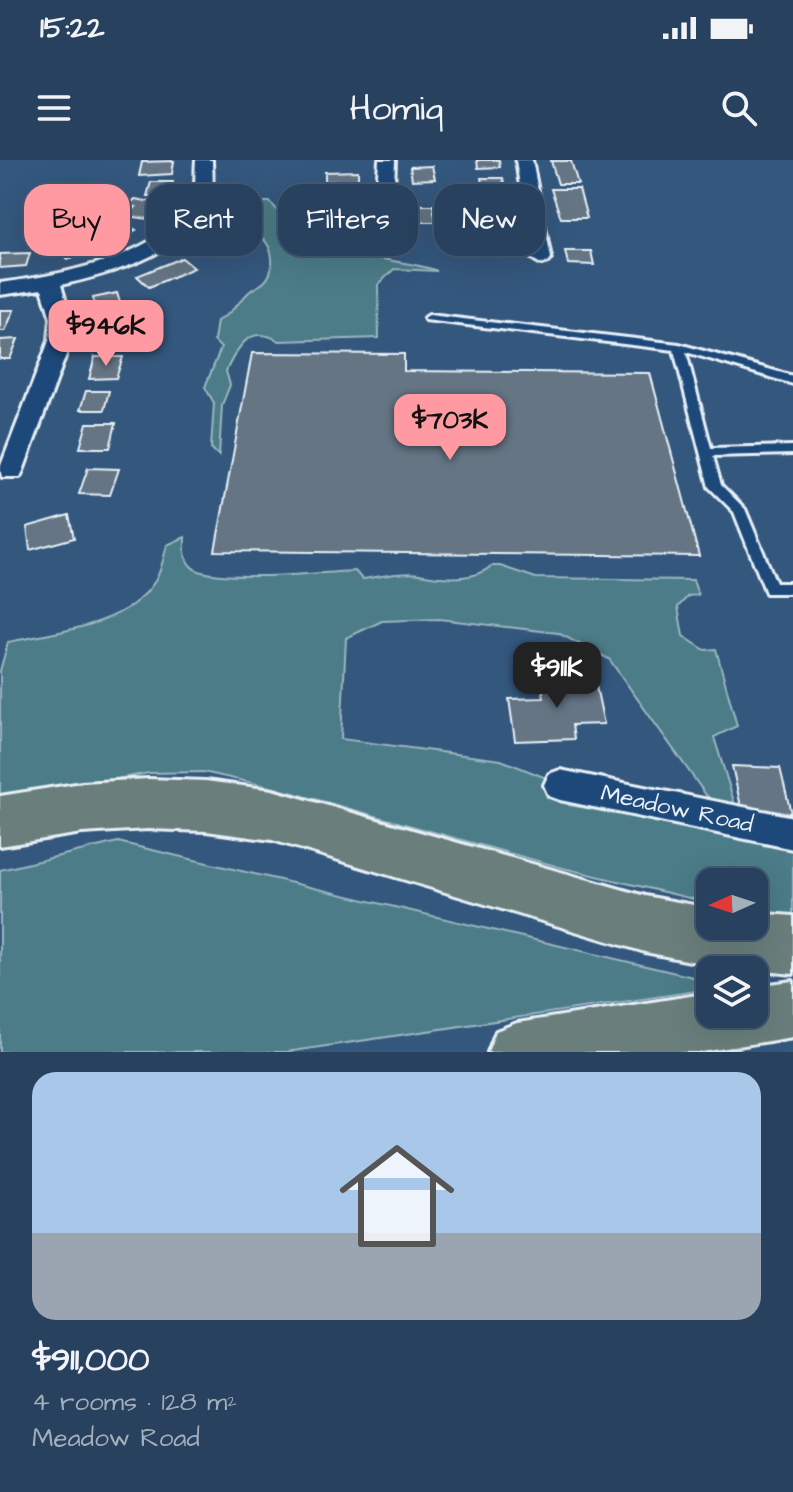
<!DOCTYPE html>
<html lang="en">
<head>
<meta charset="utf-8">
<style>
  :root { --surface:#27415e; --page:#334c67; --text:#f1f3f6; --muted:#a4afbc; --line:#435a73; --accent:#ff9aa2 }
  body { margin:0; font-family:"Architects Daughter",sans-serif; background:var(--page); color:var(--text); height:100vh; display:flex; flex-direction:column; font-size:30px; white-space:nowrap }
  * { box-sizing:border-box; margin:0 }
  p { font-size:26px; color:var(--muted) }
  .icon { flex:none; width:44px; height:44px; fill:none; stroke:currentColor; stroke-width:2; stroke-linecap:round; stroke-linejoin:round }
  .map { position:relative; height:892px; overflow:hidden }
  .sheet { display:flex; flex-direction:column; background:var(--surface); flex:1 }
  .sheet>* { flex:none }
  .banner { position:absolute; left:24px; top:24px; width:746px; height:72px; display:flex; gap:16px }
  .needle { width:52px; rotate:267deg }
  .fabs { position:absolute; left:696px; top:708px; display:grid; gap:16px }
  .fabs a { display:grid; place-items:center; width:72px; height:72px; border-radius:16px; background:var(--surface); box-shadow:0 8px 32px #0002,0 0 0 2px var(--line); font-size:40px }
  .price { position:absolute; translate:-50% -68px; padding:0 18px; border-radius:16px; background:var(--accent); color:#111; font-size:26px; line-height:52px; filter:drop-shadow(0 2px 4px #0008) }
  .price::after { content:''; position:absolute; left:50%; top:48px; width:24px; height:18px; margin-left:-12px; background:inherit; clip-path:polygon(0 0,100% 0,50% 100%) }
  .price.active { background:#222; color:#fff }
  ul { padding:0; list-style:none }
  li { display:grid; align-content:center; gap:16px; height:424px; padding:0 32px }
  li span { display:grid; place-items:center; height:248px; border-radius:24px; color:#555 }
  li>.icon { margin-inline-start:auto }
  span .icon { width:144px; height:144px; fill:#fffc; stroke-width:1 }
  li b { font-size:34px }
  .pill { padding:0 28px; border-radius:24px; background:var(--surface); box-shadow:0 8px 32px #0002,0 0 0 2px var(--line); font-size:28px; line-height:72px }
  .pill.active { background:var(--accent); color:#111 }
  .status { display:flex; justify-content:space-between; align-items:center; height:56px; padding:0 40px; background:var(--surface); direction:ltr }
  .status svg { height:22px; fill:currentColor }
  header { display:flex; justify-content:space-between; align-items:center; height:104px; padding:0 32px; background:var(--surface); font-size:36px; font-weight:600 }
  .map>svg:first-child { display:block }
  .green { fill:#4c7c87; stroke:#9ab6c0; stroke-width:2 }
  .building { fill:#657484; stroke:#e8f1f8; stroke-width:2 }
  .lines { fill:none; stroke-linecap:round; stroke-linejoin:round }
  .lane-casing { stroke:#e8f1f8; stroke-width:6 }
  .street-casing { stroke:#e8f1f8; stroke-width:6 }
  .primary-casing { stroke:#e8f1f8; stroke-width:6 }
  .highway-casing { stroke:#e8f1f8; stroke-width:6 }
  .lane { fill:#1f4a7a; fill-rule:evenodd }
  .street { fill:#1f4a7a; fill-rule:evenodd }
  .primary { fill:#6b7f7c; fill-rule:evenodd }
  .highway { fill:#6b7f7c; fill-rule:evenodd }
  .labels { text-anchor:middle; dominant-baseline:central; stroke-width:6; stroke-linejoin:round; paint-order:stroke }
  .street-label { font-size:24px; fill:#e8f1f8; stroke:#1f4a7a }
</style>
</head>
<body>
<div class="status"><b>15:22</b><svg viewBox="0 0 49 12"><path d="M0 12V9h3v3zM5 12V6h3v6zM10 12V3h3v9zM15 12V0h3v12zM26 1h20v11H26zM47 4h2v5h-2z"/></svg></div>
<header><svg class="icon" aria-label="menu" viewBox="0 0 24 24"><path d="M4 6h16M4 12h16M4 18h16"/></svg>Homiq<svg class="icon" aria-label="search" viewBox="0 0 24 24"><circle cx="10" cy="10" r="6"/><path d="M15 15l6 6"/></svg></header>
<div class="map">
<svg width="793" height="892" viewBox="0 0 793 892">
  <rect width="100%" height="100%" fill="#34577d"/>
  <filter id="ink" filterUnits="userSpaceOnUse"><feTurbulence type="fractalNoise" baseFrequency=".0125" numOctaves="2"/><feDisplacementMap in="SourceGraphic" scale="16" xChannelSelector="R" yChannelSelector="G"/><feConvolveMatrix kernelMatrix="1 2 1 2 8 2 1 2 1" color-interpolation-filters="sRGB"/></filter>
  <g filter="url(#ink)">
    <g class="green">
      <path d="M239 42H270C288 65 312 70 340 71 350 104 410 99 437 111L394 109 378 125 379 178 279 181C250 163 237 188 226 211L230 225 222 245 219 296 211 288 214 243 205 227 221 188 214 181 217 161C233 152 237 144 249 132 254 127 260 126 264 122 269 118 271 111 272 105 274 78 252 68 228 63L231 50Z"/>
      <path d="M185 377C185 388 183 399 192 407 208 424 327 412 355 411L362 419C379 417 403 411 419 414 440 418 473 422 491 406H500L536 418 693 420 698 435 688 436 678 447 683 476 705 490 716 489 737 566 714 577 734 642 724 651 706 635 609 499 558 473 439 459 382 461 346 478 341 579 501 600 549 619 569 645 714 670 793 689V757L754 753V722H710V743L563 708 275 628 203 612 149 613 0 640V511L8 482C56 472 126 467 155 421 161 412 164 396 167 385Z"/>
      <path d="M118 682 710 821V829L286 892H0V710Z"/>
    </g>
    <g class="building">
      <path d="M477 0H499L500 7 478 8Z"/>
      <path d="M174 1 172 14 139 16 142 2Z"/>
      <path d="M551 1H571L578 24H558Z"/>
      <path d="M432 6 435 19 412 20 410 7Z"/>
      <path d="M358 11V36H337V21L325 22V12Z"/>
      <path d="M481 18H503L508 44H486Z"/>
      <path d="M151 22H173L169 36H147Z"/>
      <path d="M551 29H579L587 58H561Z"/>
      <path d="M135 39 163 44 148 59 128 56 136 47 128 46Z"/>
      <path d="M408 45H433L436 62H409Z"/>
      <path d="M121 61 136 70 111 83 96 74Z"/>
      <path d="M482 65H512L514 80H492L491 73H483Z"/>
      <path d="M84 79 95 89 68 99 57 89Z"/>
      <path d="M565 91H591L594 105 568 104Z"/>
      <path d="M30 93 26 106 0 108V94Z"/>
      <path d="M182 98 194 108 149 127 137 116Z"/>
      <path d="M117 133 123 152 97 157 93 138Z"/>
      <path d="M0 150H14L5 171H0Z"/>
      <path d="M132 167 127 187 100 188 106 168Z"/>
      <path d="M18 179 10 199H0V180Z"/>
      <path d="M252 193 404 194V211L650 213 699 396 215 391Z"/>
      <path d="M95 197H123L116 218 89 219Z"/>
      <path d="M86 231H109L104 250H80Z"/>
      <path d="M87 263H116L110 288H80Z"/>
      <path d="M88 308 119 309 110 335 79 334Z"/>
      <path d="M69 355 74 378 30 390 27 367Z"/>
      <path d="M594 517 604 564 572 565 574 579 515 581 509 539 544 538 541 519Z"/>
      <path d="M732 606 780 608 791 653 742 651Z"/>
    </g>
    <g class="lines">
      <defs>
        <path id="lane" d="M429 155 679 184 793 216V224L686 192 711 288 793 286V294L713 296 721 325 745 349 776 423H793V433H766L734 352 709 327 674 190 425 160 424 158Z"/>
        <g id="street">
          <path d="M196 0H212C212 10 214 22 211 31 197 92 113 113 61 125L71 158V181L23 311 20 317H2L0 308 49 181 51 158 42 129 0 135V123C55 116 176 96 194 31 196 22 195 10 196 0Z"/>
          <path d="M379 0H395L393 61 384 67 375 61Z"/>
          <path d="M516 0H532L551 98 548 102 541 104 531 98Z"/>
          <path d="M560 610 793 657V689L560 640 549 636 544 625 549 614Z"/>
        </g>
        <path id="primary" d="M793 821V877L702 892H488L496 871 517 863 710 833V854H754V826Z"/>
        <path id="highway" d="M148 619 206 621 272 630 645 736 710 748V766H754V753L793 756V814L716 806 645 792 272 680 206 671 148 669 82 673 0 686V636L82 623Z"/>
      </defs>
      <use href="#lane" class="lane-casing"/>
      <use href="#street" class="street-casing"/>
      <use href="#primary" class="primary-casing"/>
      <use href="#highway" class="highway-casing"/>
      <use href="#lane" class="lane"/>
      <use href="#street" class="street"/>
      <use href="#primary" class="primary"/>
      <use href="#highway" class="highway"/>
    </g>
  </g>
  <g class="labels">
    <g class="street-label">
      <text transform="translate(677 649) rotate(12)">Meadow Road</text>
    </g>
  </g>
</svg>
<div class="fabs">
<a><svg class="needle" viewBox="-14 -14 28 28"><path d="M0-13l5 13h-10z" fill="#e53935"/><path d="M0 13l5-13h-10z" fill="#a4afbc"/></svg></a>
<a><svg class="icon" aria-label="layers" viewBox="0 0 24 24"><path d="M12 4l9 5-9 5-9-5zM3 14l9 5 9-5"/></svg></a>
</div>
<b class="price" style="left:106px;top:208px">$946K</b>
<b class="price" style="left:450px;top:302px">$703K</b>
<b class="price active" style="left:557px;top:550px">$911K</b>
<div class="banner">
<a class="pill active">Buy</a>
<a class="pill">Rent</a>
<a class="pill">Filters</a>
<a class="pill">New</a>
</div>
</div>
<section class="sheet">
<ul>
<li><span style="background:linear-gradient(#a9c7e8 65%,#9aa5b1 0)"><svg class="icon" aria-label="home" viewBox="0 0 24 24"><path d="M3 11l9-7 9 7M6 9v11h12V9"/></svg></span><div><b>$911,000</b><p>4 rooms · 128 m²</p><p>Meadow Road</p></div></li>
</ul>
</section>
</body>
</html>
